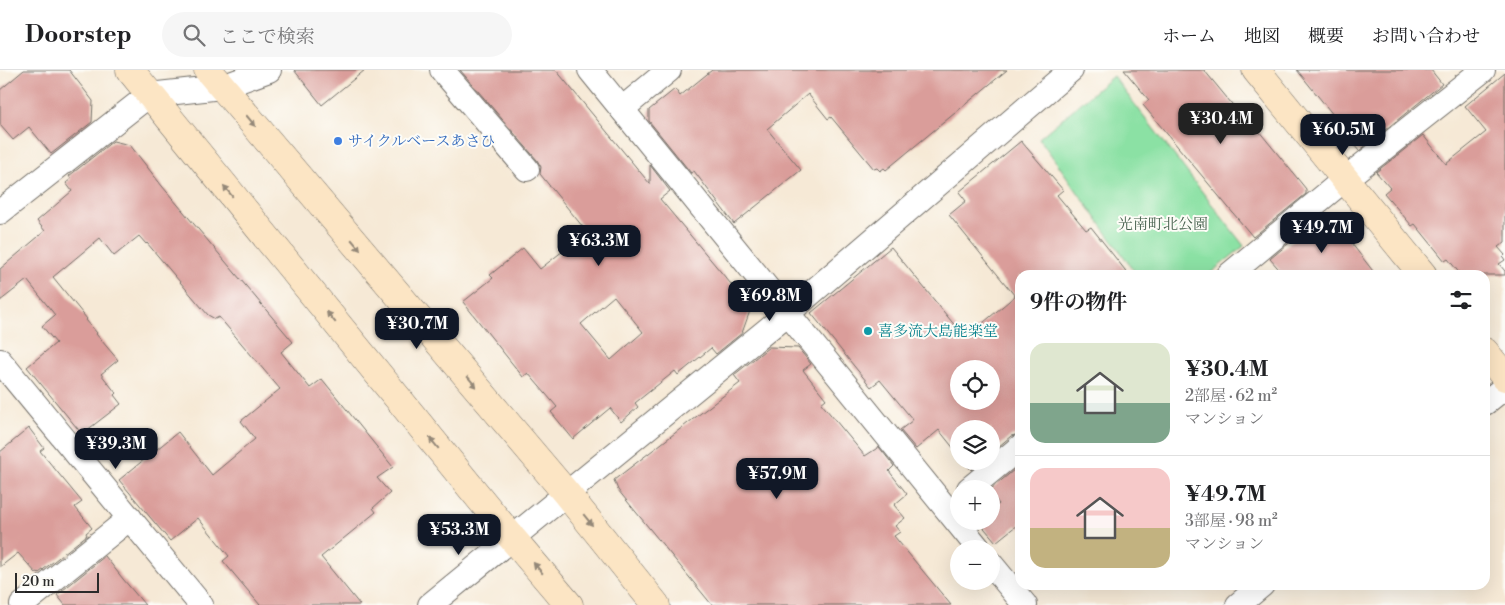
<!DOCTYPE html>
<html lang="ja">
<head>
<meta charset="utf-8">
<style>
  :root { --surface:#fff; --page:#f6f6f6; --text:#202124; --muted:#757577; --line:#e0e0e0; --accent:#111827 }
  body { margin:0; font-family:"Libre Bodoni","Noto Serif JP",serif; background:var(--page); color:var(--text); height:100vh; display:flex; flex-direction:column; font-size:19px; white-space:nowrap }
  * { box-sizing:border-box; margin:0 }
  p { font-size:16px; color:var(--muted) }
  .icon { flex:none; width:28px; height:28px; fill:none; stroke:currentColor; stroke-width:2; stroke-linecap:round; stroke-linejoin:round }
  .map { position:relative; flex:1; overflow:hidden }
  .sheet { position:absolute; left:1015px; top:200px; width:475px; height:320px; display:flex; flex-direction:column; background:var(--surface); border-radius:15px; box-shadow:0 5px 20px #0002 }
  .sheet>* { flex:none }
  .fabs { position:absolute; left:950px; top:290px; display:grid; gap:10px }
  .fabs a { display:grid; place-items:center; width:50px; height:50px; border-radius:50%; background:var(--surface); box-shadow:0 5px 20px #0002; font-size:25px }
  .scale { position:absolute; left:15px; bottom:12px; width:84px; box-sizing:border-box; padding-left:5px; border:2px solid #2b2b2b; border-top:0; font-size:14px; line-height:18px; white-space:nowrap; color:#2b2b2b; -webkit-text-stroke:4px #fdfcf7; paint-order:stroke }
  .price { position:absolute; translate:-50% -42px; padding:0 11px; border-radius:10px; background:var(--accent); color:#fff; font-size:16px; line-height:32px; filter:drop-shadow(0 1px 2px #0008) }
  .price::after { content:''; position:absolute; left:50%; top:30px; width:15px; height:11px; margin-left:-8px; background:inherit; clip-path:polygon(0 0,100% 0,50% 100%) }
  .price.selected { background:#222; color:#fff }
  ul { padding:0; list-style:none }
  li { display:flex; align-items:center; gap:15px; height:125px; padding:0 15px }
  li+li { border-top:1px solid var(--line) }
  li span { display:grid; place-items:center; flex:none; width:140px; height:100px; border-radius:15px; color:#555 }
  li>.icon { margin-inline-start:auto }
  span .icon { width:60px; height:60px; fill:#fffc; stroke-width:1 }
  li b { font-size:21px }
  h2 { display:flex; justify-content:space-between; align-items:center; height:60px; padding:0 15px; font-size:21px }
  header { display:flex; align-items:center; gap:30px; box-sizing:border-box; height:70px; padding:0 25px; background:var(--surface); border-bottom:1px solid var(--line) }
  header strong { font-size:24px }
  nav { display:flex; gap:28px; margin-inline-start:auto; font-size:18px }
  .search { width:350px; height:45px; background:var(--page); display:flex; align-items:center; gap:12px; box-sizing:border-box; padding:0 18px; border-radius:28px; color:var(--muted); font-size:19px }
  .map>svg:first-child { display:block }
  .green { fill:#8be1a4; stroke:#5b8668 }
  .building { fill:#da9d9a; fill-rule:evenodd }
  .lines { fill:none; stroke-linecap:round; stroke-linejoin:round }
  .street-casing { stroke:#726e67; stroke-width:26 }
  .secondary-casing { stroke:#726e67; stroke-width:29 }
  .street { stroke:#fff; stroke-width:24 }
  .secondary { stroke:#fce5c4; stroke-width:28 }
  .oneway { fill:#948878 }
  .shop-dot { fill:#3f7fe0; stroke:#fdfcf7; stroke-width:2 }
  .culture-dot { fill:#0f9aa8; stroke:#fdfcf7; stroke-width:2 }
  .labels { text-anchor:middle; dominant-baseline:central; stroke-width:4; stroke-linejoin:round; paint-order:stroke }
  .shop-label { font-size:15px; fill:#366cbe; stroke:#fdfcf7; text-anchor:start }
  .park-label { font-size:15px; fill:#48624f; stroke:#fdfcf7 }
  .culture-label { font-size:15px; fill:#0d838f; stroke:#fdfcf7; text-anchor:start }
</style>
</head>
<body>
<header>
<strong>Doorstep</strong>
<div class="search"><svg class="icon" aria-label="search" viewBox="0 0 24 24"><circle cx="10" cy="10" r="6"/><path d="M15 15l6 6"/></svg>ここで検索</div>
<nav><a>ホーム</a><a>地図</a><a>概要</a><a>お問い合わせ</a></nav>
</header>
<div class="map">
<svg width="1505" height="535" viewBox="0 0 1505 535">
  <rect width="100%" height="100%" fill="#fdfcf7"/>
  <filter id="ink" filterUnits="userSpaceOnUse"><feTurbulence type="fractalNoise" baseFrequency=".02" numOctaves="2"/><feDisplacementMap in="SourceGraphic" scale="10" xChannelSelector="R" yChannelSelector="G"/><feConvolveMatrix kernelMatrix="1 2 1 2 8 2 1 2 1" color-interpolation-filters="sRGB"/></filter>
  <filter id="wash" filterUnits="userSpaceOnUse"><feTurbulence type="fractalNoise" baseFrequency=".0096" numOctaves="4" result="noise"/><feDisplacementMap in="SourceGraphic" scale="20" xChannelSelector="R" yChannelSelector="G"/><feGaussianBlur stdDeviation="1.12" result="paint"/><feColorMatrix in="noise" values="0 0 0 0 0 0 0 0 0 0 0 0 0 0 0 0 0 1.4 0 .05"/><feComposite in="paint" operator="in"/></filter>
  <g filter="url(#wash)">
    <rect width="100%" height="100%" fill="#f6e9d6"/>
    <path class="green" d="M1113 6 1244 176 1208 205H1137L1039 68Z"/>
    <g id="blocks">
      <g class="building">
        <path d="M24 0H69L93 31 92 52 51 84 29 57 13 70 0 55V20Z"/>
        <path d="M294 0H365L322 35Z"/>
        <path d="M460 0H556L650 114V95L670 121 660 129 751 238 742 263 716 284 711 278 678 305 675 301 635 333 638 337 621 352 610 338 573 369 551 342 557 337 528 303 523 307 463 232 493 208 490 205 523 178 540 199 587 162 540 104 541 97 537 90ZM614 226 643 262 611 290 581 254Z"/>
        <path d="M712 0H1007L886 100 884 98 880 101 877 98 874 99 831 47 828 49 808 24 767 59 801 100 734 154 694 101 691 103 649 51V40L675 19 680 26Z"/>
        <path d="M1124 0H1204L1255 62 1258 60 1276 82 1306 119V124L1253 167 1143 35 1149 30Z"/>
        <path d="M1297 0H1431L1442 14 1359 81 1332 48 1334 46Z"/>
        <path d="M1505 3V172L1498 177 1505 185 1503 187 1505 190 1499 194 1505 201V205H1461L1448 189 1445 191 1415 154 1412 156 1384 123 1390 118 1376 102 1423 65 1446 94 1486 62 1465 36Z"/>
        <path d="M113 71 130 75 162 116 293 272 281 282 310 318 322 309 393 397 377 408 390 423 373 438 376 442 321 487 360 535H260L223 491 229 486 198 448 170 471 119 410 178 362 212 405 255 369 241 351 280 319 219 247 215 249 208 245 147 173 146 174 139 166 114 186 100 168 53 207 87 249 86 250 97 263 96 264 118 290 101 304 116 323 114 325 121 334 82 364 27 297 56 273 42 256 55 245 27 210 0 231V199L45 161 37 151 72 121 66 113 71 109 69 106Z"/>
        <path d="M1021 71 1063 120 1057 125 1086 160 1091 157 1129 205H1020V364L1011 366 991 383V359H959V385L939 360 916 379 900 360 913 350 880 310 871 317 811 243 891 177 965 268 1015 226 949 145 966 131 959 122ZM959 299H991V331H959Z"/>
        <path d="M1327 146 1336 158 1338 156 1376 205H1284L1270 189 1305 160V165Z"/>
        <path d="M769 277 798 278 811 294 803 300 826 329 821 333 865 386 879 377 894 396 889 401 907 424 894 435 905 448 895 456 900 462 894 466 951 535H712L618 420 614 410 740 313 734 305Z"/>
        <path d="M29 358 44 378 40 381 82 432 75 437 92 458 86 463 87 465 39 503 38 502 36 503 18 483 0 497V382Z"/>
        <path d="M964 391H981L971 400Z"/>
        <path d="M1020 395V460L1017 455 996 472 979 452 991 451V441L999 434 991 424V419Z"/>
        <path d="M105 486 123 509 145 535H65L57 525Z"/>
      </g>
    </g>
  </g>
  <g filter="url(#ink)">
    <use href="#blocks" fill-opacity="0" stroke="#726e67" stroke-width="1"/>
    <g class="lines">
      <defs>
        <g id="street">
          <path d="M442 0 527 99"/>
          <path d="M590 0 979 479"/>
          <path d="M622 39 669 0"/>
          <path d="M0 142 149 25 222 17 269 0"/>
          <path d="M1229 205 1345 109 1483 0"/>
          <path d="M0 291 201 535"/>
          <path d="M1485 333 1505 317"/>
          <path d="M969 419 1020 377"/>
          <path d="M991 494 1025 535"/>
          <path d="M22 535 130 448"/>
          <path d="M430 535 788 243 1071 0"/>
          <path d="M1238 535 1262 515"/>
        </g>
        <g id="secondary">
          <path d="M130 0 512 468 569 535"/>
          <path d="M208 0 566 423 656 535"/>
          <path d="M1256 0 1423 205"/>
          <path d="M1485 282 1505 307"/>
        </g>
      </defs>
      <use href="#street" class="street-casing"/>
      <use href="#secondary" class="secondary-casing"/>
      <use href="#street" class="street"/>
      <use href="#secondary" class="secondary"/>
    </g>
    <defs><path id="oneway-solid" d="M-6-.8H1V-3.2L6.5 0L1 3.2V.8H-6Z" transform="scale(1.25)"/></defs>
    <g class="oneway">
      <use href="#oneway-solid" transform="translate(251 51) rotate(50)"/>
      <use href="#oneway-solid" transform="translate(228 121) rotate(-129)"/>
      <use href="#oneway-solid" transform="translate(356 175) rotate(50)"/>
      <use href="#oneway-solid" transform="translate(331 247) rotate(-129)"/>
      <use href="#oneway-solid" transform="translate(472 312) rotate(50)"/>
      <use href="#oneway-solid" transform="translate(434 373) rotate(-129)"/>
      <use href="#oneway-solid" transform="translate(588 450) rotate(51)"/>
      <use href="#oneway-solid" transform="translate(538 498) rotate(-130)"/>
    </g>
  </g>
  <circle class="shop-dot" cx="338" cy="71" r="5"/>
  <circle class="culture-dot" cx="868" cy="261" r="5"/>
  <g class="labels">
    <g class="shop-label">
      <text x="348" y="71">サイクルベースあさひ</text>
    </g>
    <g class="park-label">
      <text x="1163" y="154">光南町北公園</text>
    </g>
    <g class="culture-label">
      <text x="878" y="261">喜多流大島能楽堂</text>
    </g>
  </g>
</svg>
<div class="fabs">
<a><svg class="icon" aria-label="locate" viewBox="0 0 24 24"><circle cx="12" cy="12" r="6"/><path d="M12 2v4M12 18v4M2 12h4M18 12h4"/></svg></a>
<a><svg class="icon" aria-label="layers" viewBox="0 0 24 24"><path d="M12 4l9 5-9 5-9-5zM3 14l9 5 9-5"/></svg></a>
<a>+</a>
<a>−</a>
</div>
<div class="scale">20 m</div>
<b class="price selected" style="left:1221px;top:75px">¥30.4M</b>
<b class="price" style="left:1343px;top:86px">¥60.5M</b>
<b class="price" style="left:1322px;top:184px">¥49.7M</b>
<b class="price" style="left:599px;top:197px">¥63.3M</b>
<b class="price" style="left:770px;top:252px">¥69.8M</b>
<b class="price" style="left:417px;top:280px">¥30.7M</b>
<b class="price" style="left:116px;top:400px">¥39.3M</b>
<b class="price" style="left:777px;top:430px">¥57.9M</b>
<b class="price" style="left:459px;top:486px">¥53.3M</b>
<section class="sheet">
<h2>9件の物件<svg class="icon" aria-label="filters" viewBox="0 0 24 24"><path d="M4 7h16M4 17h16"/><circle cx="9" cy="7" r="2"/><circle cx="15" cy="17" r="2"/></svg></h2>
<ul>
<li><span style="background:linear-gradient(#dfe7d0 60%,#7fa58c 0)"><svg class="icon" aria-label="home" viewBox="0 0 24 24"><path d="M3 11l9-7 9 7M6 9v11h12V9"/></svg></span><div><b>¥30.4M</b><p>2部屋 · 62 m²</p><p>マンション</p></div></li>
<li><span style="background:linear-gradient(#f6c9c9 60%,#c2b280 0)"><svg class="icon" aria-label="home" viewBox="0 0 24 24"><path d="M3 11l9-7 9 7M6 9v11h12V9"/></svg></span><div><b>¥49.7M</b><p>3部屋 · 98 m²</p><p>マンション</p></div></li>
</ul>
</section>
</div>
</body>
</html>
